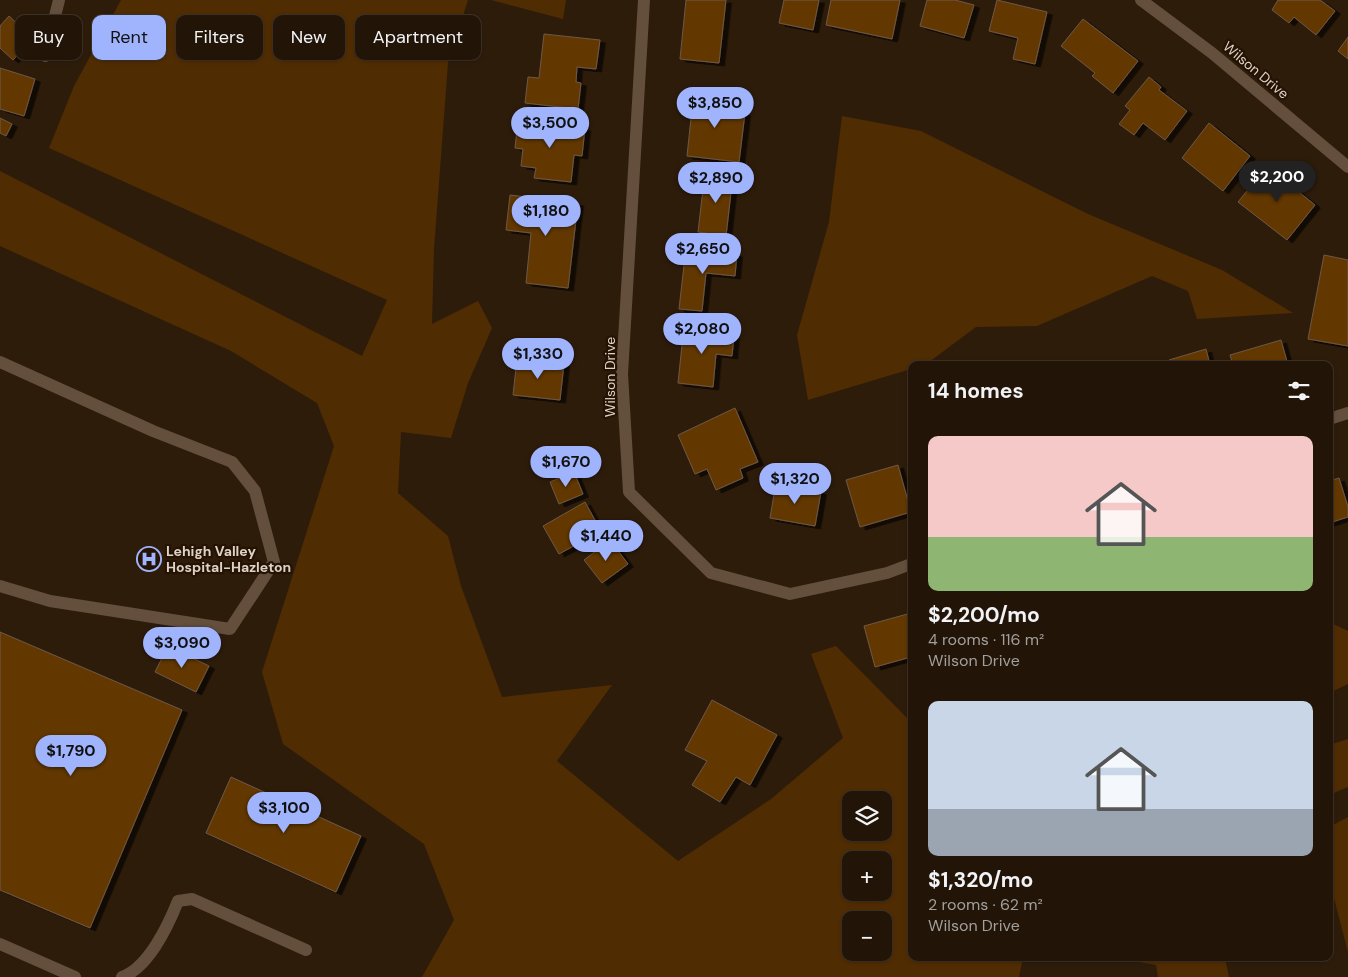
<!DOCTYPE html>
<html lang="en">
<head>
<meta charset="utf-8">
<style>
  :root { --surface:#221508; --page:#2e2216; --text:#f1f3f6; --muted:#a29f9c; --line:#3f3429; --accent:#a0b3fd }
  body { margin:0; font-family:"DM Sans",sans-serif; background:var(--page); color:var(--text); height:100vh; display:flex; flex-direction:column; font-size:19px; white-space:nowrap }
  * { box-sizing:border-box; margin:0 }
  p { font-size:16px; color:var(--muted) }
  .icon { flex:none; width:28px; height:28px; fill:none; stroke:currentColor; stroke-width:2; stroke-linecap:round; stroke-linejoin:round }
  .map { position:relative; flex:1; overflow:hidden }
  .side { position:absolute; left:908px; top:361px; width:425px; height:600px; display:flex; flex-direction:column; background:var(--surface); border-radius:10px; box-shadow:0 1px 4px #0004,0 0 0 1px var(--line) }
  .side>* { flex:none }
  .guide { position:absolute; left:15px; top:15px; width:475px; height:45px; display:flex; gap:10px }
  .buttons { position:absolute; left:842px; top:791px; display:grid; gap:10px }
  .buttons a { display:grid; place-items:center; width:50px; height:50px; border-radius:10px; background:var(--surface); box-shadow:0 1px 4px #0004,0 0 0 1px var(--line); font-size:25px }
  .price { position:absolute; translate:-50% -42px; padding:0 11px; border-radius:18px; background:var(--accent); color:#111; font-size:16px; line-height:32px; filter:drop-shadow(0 1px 2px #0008) }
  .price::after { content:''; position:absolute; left:50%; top:30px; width:15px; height:11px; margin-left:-8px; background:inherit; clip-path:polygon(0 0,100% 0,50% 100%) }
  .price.active { background:#222; color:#fff }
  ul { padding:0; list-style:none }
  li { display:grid; align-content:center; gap:10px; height:265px; padding:0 20px }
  li span { display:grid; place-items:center; height:155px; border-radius:10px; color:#555 }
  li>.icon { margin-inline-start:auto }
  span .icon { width:90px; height:90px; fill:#fffc; stroke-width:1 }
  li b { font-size:21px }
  h2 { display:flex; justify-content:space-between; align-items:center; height:60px; padding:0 20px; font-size:21px }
  .chip { padding:0 18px; border-radius:10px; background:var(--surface); box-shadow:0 1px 4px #0004,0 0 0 1px var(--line); font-size:18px; line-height:45px }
  .chip.active { background:var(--accent); color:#111 }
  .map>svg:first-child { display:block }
  .green { fill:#502c03; fill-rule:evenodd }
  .building { fill:#643805; stroke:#6e5846; filter:url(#shadow) }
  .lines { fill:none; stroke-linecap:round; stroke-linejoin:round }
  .minor { stroke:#644f3d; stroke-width:12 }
  .labels { text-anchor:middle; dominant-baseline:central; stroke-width:4.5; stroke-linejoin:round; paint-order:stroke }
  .street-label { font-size:14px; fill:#ded2c7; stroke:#241203 }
  .poi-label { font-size:14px; font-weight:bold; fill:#ded2c7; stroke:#241203; text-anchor:start }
</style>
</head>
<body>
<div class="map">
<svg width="1348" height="977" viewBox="0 0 1348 977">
  <defs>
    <filter id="shadow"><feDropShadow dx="5.5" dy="3" stdDeviation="0" flood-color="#0009"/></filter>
  </defs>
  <rect width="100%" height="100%" fill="#2e1c0b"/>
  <g class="green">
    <path d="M121 0H468L448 63 434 249 432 324 478 301 492 328 468 383 451 438 401 432 398 493 448 536 461 586 502 697 612 685 557 761 678 861 771 799 843 738 811 654 836 646 911 722V958H1023L1019 977H422L454 920 424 844 283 744 262 672 334 446 317 403 231 351 0 246V171L362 356 387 300 49 148 74 86ZM851 800H884V832H851ZM851 860H884V892H851ZM851 920H884V952H851Z"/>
    <path d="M491 0H566L563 19Z"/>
    <path d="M842 116 921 131 1088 214 1222 270 1293 313 1197 319 1188 291 1152 276 1037 326 976 327 925 365H911V369L808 400 797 335 829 222Z"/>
    <path d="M1329 622 1348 631V684L1329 693Z"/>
    <path d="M1348 739V787L1329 795V745Z"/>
    <path d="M1348 817V952L1329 879V827Z"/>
    <path d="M1117 958H1225L1229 977H1158L1156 965Z"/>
  </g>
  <g class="building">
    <path d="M686 0H726L719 63 680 59Z"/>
    <path d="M784 0H819L813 30 779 23Z"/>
    <path d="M831 0H900L892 39 826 25Z"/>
    <path d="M927 0H955L974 5 964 38 920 26Z"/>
    <path d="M997 0 1047 12 1035 64 1013 59 1018 38 989 31Z"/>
    <path d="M1278 0H1320L1335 11 1316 35 1294 17 1289 23 1272 10Z"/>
    <path d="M9 16 33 38 13 60 0 48V26Z"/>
    <path d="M1083 19 1138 61 1113 93 1092 76 1095 73 1061 46Z"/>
    <path d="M544 34 600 40 596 69 577 67 576 82 581 83 578 109 525 103 528 77 539 78Z"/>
    <path d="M1348 37V59L1338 51Z"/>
    <path d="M0 68 35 79 24 116 0 109Z"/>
    <path d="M1149 77 1161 87 1159 90 1187 111 1165 140 1143 123 1134 135 1119 124 1130 110 1125 106Z"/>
    <path d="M694 90 725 93 723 110 745 113 739 162 687 156Z"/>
    <path d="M0 118 12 124 6 136 0 133Z"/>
    <path d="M518 120 585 128 582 156 574 155 571 182 534 178 536 168 521 166 523 149 515 148Z"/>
    <path d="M1209 123 1250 156 1223 191 1182 158Z"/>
    <path d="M1267 166 1315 205 1287 240 1238 202Z"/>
    <path d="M705 172 733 175 726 236 698 232Z"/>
    <path d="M510 195 578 203 568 288 526 283 531 233 506 230Z"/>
    <path d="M686 248 737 254 735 276 706 273 702 311 679 309Z"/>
    <path d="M1324 255 1348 260V346L1308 339Z"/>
    <path d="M684 326 719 330 718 335 734 336 732 356 716 354 713 387 678 383Z"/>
    <path d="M1281 340 1288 365H1233L1230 355Z"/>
    <path d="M1206 349 1210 365H1170L1169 360Z"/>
    <path d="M517 359 564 364 560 400 513 395Z"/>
    <path d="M735 408 758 462 740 469 743 478 716 490 707 469 695 474 678 435Z"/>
    <path d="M898 465 911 512 860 527 846 480Z"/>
    <path d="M574 472 583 494 559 504 550 482Z"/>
    <path d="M1339 478 1348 507V517L1329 523V481Z"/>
    <path d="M776 483 821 492 815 526 770 518Z"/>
    <path d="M585 502 601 531 559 554 543 526Z"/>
    <path d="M610 540 628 564 602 583 584 560Z"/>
    <path d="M911 613V657L875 667 864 626Z"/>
    <path d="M0 632 182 710 90 928 0 890Z"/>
    <path d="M168 646 209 666 196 692 155 672Z"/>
    <path d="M712 700 777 735 750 785 736 777 720 802 692 785 707 761 685 750Z"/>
    <path d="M231 777 361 836 336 892 206 833Z"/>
  </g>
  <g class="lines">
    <g class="minor">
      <path d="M644 0 622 374 629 492 711 573 790 594 887 573 911 564"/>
      <path d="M1141 0 1212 53 1348 167"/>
      <path d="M45 56 59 0"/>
      <path d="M0 362 153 431 232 462 255 491 274 562 230 629 50 601 0 586"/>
      <path d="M1329 419 1348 413"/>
      <path d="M0 944 75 977"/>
      <path d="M122 977C148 968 168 926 178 901L192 899 306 950"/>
    </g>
  </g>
  <defs>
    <symbol id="hospital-ring" viewBox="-11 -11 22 22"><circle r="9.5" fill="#241203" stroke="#a0b3fd" stroke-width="1.5"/><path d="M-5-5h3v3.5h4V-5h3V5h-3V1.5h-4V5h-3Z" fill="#a0b3fd"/></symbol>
  </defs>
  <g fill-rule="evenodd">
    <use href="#hospital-ring" x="135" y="545" width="28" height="28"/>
  </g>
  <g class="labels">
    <g class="street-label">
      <text transform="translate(1256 70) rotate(40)">Wilson Drive</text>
      <text transform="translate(610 377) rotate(-90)">Wilson Drive</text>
    </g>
    <g class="poi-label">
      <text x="166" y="551">Lehigh Valley<tspan x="166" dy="16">Hospital-Hazleton</tspan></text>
    </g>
  </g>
</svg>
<div class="buttons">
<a><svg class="icon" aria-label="layers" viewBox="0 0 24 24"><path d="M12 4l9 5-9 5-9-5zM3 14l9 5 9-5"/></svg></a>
<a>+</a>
<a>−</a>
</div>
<b class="price" style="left:715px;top:129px">$3,850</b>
<b class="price" style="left:550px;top:149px">$3,500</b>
<b class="price active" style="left:1277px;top:203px">$2,200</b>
<b class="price" style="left:716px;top:204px">$2,890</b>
<b class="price" style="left:546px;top:237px">$1,180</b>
<b class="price" style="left:703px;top:275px">$2,650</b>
<b class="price" style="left:702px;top:355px">$2,080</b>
<b class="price" style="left:538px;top:380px">$1,330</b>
<b class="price" style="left:566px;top:488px">$1,670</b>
<b class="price" style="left:795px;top:505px">$1,320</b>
<b class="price" style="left:606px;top:562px">$1,440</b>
<b class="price" style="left:182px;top:669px">$3,090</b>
<b class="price" style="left:71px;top:777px">$1,790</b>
<b class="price" style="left:284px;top:834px">$3,100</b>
<div class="guide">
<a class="chip">Buy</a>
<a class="chip active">Rent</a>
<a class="chip">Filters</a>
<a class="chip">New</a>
<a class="chip">Apartment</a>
</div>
<section class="side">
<h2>14 homes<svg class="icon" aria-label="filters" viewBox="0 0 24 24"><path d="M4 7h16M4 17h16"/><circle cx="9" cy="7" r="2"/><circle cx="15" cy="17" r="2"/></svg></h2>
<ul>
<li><span style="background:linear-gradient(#f6c9c9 65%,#8fb573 0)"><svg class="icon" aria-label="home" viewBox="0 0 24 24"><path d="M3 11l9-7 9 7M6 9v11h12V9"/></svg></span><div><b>$2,200/mo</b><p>4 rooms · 116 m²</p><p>Wilson Drive</p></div></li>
<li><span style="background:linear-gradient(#c9d6e8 70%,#9aa5b1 0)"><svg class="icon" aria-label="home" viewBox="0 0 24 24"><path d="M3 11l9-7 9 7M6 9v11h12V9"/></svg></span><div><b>$1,320/mo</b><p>2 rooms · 62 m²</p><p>Wilson Drive</p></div></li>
</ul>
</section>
</div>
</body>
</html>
